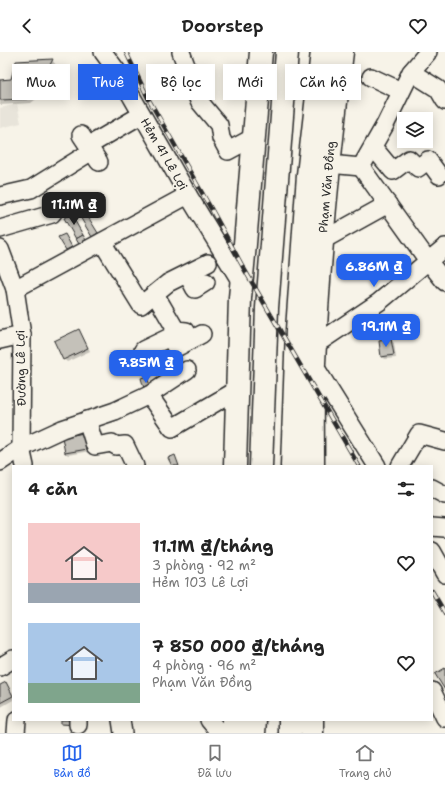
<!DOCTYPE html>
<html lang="vi">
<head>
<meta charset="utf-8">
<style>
  :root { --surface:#fff; --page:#f2f2f2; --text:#222; --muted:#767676; --line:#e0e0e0; --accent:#2563eb }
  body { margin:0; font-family:"Shantell Sans",sans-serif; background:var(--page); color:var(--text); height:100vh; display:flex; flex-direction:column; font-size:15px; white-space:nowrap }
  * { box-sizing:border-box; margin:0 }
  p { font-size:13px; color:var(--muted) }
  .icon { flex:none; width:22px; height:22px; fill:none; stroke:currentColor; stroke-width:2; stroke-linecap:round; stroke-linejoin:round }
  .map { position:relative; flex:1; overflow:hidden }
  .drawer { position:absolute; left:12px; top:413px; width:421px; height:256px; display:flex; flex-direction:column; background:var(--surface); border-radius:0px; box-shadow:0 2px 10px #0003 }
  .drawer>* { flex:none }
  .guide { position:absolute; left:12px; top:12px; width:421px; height:36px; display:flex; gap:8px }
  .tools { position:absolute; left:397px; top:60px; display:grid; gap:8px }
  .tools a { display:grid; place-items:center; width:36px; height:36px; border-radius:0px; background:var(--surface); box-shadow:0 2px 10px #0003; font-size:20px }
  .price { position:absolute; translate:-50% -34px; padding:0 9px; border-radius:8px; background:var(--accent); color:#fff; font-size:13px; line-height:26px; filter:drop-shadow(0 1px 2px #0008) }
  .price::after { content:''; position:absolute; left:50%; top:24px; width:12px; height:9px; margin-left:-6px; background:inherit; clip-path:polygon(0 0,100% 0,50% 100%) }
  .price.on { background:#222; color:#fff }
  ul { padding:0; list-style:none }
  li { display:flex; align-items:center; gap:12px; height:100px; padding:0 16px }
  li span { display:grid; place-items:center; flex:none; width:112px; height:80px; border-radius:0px; color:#555 }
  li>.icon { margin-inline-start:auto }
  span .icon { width:48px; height:48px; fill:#fffc; stroke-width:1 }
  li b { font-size:17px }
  h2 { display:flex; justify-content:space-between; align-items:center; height:48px; padding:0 16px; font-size:17px }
  .tag { padding:0 14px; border-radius:0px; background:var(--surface); box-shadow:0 2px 10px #0003; font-size:14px; line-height:36px }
  .tag.on { background:var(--accent); color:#fff }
  header { display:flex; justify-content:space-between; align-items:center; height:52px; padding:0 16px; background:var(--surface); font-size:18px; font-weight:600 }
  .tab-bar { display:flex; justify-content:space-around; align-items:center; height:56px; border-top:1px solid var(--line); background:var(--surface); font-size:11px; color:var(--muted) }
  .tab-bar a { display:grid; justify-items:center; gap:2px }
  .tab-bar .on { color:var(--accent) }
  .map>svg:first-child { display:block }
  .built { fill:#e8e4da }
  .shadow { fill:#0003 }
  .building { fill:#c4c1b9; stroke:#2b2b2b }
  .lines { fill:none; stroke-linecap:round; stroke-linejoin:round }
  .minor-casing { stroke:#2b2b2b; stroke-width:20 }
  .major-casing { stroke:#2b2b2b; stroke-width:25 }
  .highway-casing { stroke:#2b2b2b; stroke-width:25 }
  .minor { stroke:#f7f3e8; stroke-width:17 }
  .major { stroke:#f7f3e8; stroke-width:22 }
  .highway { stroke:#f7f3e8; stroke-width:22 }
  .rail-casing { stroke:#2b2b2b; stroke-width:4.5 }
  .rail { stroke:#f7f3e8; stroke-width:3; stroke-dasharray:9; stroke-linecap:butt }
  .labels { text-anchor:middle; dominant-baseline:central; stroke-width:4; stroke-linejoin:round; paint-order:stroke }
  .street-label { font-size:12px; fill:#2b2b2b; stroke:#f7f3e8 }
</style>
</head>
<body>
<header><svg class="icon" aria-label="back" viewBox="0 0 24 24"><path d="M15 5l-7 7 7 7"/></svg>Doorstep<svg class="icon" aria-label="heart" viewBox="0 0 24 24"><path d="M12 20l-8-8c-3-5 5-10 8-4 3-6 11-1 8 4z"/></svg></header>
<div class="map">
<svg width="445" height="681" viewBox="0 0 445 681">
  <rect width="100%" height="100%" fill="#f7f3e8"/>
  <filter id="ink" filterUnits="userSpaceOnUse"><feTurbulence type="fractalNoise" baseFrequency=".025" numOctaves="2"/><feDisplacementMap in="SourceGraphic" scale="8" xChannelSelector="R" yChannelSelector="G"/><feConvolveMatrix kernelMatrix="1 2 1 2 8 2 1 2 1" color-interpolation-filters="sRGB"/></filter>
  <g filter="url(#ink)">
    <path class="built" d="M17 52 21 71 0 76V56Z"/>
    <g class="shadow">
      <path d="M52 8 56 13 41 43 31 51 0 53V29L12 28Z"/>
      <path d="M82 156 100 184 95 187 93 184Z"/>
      <path d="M78 278 81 281 90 299 67 310 64 307Z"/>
      <path d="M391 288 394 291 396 306 385 307 382 304Z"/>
      <path d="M63 386 95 398 68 403 65 400Z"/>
      <path d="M6 631 13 642V648L1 655 0 654V634Z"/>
    </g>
    <g class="building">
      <path d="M53 7 37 39 27 47 0 48V28L11 27 16 9Z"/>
      <path d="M82 155 98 181 92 185 76 158Z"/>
      <path d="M71 162 83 183 76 187 64 166Z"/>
      <path d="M65 182 72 195 66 198 58 185Z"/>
      <path d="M83 183 86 188 79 192 76 187Z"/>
      <path d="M79 277 88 296 63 308 54 289Z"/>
      <path d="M391 287 394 303 381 305 379 289Z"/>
      <path d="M147 324 151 338 145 340 141 326Z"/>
      <path d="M84 381 93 396 65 401 62 385Z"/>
      <path d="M175 403 179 414H172L168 406Z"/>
      <path d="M445 616V638L435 622Z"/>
      <path d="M6 630 13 644 0 651V633Z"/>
      <path d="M61 668H78L77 673 61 672Z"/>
    </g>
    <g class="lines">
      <defs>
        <g id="minor">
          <path d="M103 0 117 19 188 143 241 230"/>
          <path d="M181 0 199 49 219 73 221 86 228 99 254 85"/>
          <path d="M411 20 438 37 445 49"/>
          <path d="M371 25 401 39"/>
          <path d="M81 83 99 110"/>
          <path d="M88 94 141 63"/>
          <path d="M373 95 393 119 409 107 418 116 428 108 439 123"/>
          <path d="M329 112 361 115 385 73 411 20 428 0"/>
          <path d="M361 115 429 210 445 230"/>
          <path d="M0 144 31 137 92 99"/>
          <path d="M0 177 52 162 56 156"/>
          <path d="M323 188 388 152"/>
          <path d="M102 190 141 253 168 231 208 211"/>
          <path d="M0 197 15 237 22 283 21 396 25 414"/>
          <path d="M187 222 195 237 206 230"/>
          <path d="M15 237 188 143"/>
          <path d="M155 242 176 278 186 279 191 288 202 282"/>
          <path d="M170 285 176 296 191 288"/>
          <path d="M0 288 22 283"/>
          <path d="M315 293 379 250 445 195"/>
          <path d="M143 298 170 285 176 278"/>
          <path d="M314 313 377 414"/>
          <path d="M149 343 172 376 237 338"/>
          <path d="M87 368 95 394 112 391 116 394 125 393 135 414"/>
          <path d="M0 410 21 396 62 377 115 359 149 343 187 318"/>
          <path d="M400 414 419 382 445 389"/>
          <path d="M432 436 445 443"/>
          <path d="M432 475 444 476"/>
          <path d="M432 499 445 522"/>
          <path d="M0 615 13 607"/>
          <path d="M432 639 445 666"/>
          <path d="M121 668 123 681"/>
          <path d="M209 668 220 681"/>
          <path d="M78 673V668"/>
          <path d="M16 681 17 668"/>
        </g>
        <g id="major">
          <path d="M235 414 240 246 245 192 261 0"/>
          <path d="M313 414C313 380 312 345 314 311 319 207 329 103 342 0"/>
          <path d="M234 668V681"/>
          <path d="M312 668V681"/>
        </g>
        <g id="highway">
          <path d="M261 414 267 256 287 0"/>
          <path d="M292 414 297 278 308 123 322 0"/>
          <path d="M254 681 255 668"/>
          <path d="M290 681V668"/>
        </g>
      </defs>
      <use href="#minor" class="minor-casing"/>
      <use href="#major" class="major-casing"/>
      <use href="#highway" class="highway-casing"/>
      <use href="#minor" class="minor"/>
      <use href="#major" class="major"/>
      <use href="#highway" class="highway"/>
      <defs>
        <g id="rail">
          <path d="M126 0 149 48 213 160 243 215 359 414"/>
          <path d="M432 539 445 561"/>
        </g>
      </defs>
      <use href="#rail" class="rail-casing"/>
      <use href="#rail" class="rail"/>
    </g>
  </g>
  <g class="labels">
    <g class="street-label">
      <text transform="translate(164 102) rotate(60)">Hẻm 41 Lê Lợi</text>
      <text transform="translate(327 135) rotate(-85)">Phạm Văn Đồng</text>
      <text transform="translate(21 316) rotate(-91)">Đường Lê Lợi</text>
    </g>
  </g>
</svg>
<div class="tools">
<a><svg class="icon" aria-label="layers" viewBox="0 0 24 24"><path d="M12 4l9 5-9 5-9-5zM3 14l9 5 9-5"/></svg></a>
</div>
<b class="price on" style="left:74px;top:174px">11.1M ₫</b>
<b class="price" style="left:374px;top:236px">6.86M ₫</b>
<b class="price" style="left:386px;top:296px">19.1M ₫</b>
<b class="price" style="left:146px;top:332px">7.85M ₫</b>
<div class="guide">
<a class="tag">Mua</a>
<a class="tag on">Thuê</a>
<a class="tag">Bộ lọc</a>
<a class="tag">Mới</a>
<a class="tag">Căn hộ</a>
</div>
<section class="drawer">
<h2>4 căn<svg class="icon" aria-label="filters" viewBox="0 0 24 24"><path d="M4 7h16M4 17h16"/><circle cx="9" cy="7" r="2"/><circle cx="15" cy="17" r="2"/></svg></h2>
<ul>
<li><span style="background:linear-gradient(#f6c9c9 75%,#9aa5b1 0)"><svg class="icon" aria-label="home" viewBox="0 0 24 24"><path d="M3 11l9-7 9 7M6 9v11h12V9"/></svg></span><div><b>11.1M ₫/tháng</b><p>3 phòng · 92 m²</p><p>Hẻm 103 Lê Lợi</p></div><svg class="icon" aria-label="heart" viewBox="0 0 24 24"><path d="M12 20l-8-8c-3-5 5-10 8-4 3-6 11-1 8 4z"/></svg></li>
<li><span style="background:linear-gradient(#a9c7e8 75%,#7fa58c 0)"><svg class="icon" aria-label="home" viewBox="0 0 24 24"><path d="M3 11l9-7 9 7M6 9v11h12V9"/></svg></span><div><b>7 850 000 ₫/tháng</b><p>4 phòng · 96 m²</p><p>Phạm Văn Đồng</p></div><svg class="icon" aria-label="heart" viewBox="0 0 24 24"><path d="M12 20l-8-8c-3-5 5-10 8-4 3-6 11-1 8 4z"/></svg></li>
</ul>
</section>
</div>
<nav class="tab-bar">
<a class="on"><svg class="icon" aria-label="map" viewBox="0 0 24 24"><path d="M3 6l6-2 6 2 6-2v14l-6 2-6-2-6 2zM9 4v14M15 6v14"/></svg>Bản đồ</a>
<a><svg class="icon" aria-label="saved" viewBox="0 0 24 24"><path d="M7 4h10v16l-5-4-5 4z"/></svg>Đã lưu</a>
<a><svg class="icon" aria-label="home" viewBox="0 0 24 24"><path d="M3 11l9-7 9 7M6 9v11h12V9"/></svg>Trang chủ</a>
</nav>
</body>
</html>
